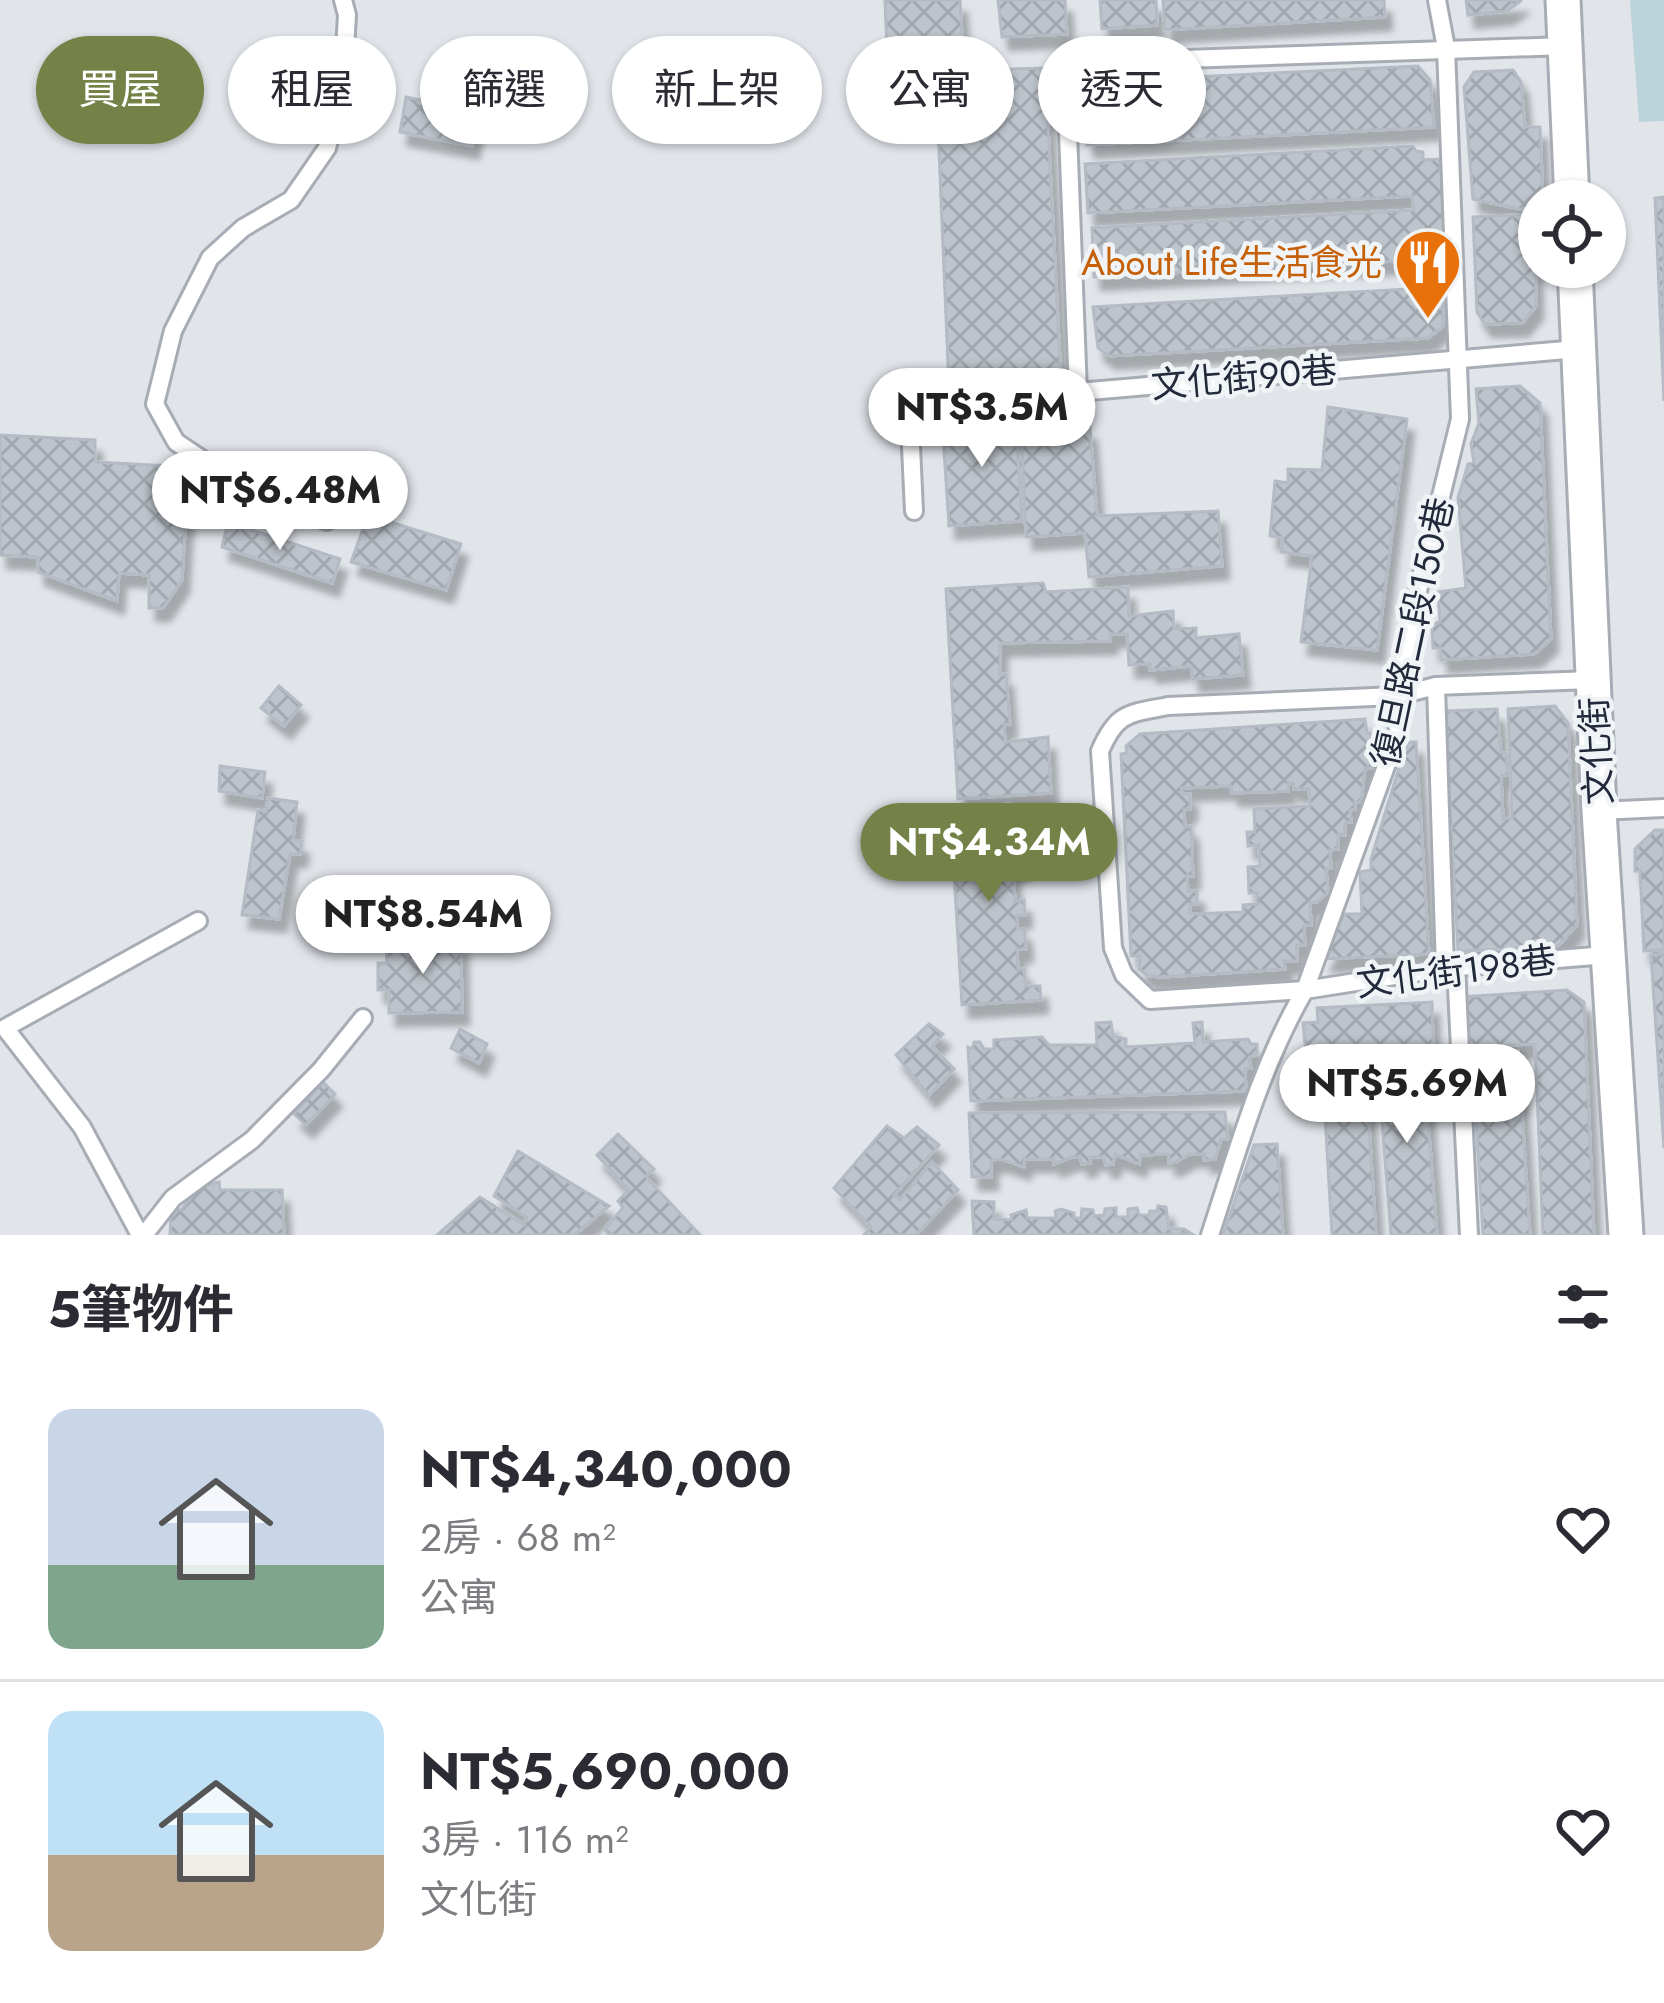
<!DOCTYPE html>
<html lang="zh-TW">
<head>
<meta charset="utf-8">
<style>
  :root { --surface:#fff; --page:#f2f2f3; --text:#2b2b33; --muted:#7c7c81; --line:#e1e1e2; --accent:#748147 }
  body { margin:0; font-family:Jost,"Noto Sans TC",sans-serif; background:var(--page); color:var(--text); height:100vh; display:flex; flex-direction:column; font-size:45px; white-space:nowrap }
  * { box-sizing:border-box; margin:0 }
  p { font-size:39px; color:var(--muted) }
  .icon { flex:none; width:66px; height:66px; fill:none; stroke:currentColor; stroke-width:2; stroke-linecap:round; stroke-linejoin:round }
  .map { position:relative; height:1235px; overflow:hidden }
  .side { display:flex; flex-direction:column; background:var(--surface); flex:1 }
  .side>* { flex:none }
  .hud { position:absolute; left:36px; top:36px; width:1593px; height:108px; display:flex; gap:24px }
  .controls { position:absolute; left:1518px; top:180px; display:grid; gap:24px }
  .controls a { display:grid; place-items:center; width:108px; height:108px; border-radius:50%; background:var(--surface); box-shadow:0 3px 9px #0004; font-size:60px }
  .price { position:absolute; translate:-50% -102px; padding:0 27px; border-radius:42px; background:#fff; color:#222; font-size:39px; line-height:78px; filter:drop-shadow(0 3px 6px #0008) }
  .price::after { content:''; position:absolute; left:50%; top:72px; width:36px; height:27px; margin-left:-18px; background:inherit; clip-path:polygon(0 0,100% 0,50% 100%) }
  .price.active { background:var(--accent); color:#fff }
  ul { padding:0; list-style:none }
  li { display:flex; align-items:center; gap:36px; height:300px; padding:0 48px }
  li+li { border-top:3px solid var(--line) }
  li span { display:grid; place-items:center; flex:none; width:336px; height:240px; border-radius:24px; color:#555 }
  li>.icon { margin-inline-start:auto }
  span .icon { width:144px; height:144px; fill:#fffc; stroke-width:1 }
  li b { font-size:51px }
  h2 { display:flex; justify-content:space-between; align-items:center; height:144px; padding:0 48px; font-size:51px }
  .pill { padding:0 42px; border-radius:54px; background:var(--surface); box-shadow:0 3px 9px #0004; font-size:42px; line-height:108px }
  .pill.active { background:var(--accent); color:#fff }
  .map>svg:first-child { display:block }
  .green { fill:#bbd3da }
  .building { fill:url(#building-cross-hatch); stroke:#b4bbc4; stroke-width:3; fill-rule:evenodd; filter:url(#shadow) }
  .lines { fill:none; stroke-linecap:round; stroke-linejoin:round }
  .service-casing { stroke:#a8adb5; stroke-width:22 }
  .minor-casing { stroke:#a8adb5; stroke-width:39 }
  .service { stroke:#fff; stroke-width:16 }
  .minor { stroke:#fff; stroke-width:33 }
  .labels { text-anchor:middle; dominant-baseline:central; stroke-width:9; stroke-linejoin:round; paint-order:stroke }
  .food-label { font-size:36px; fill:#c56008; stroke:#f1f4f7; text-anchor:end }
  .street-label { font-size:36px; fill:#22293a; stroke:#f1f4f7 }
</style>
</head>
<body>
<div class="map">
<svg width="1664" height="1235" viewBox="0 0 1664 1235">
  <defs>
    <pattern id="building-cross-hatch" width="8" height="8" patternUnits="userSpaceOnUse" patternTransform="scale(3)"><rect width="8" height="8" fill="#bdc4cb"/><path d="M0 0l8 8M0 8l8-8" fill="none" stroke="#a2a8af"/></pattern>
    <filter id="shadow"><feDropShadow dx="7" dy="13" stdDeviation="3" flood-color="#0004"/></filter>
  </defs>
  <rect width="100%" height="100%" fill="#e1e5ea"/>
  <path class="green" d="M1630 0H1664V121L1639 122Z"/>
  <g class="building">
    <path d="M885 0H960L964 71 888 76Z"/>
    <path d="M998 0H1065L1067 34 1002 37Z"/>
    <path d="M1100 0H1156L1157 25 1102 29Z"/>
    <path d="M1163 0H1384L1385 17 1165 30Z"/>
    <path d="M1466 0H1521V1L1507 11 1468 15Z"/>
    <path d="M1418 66 1430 80 1434 127 1087 145 1084 90 1092 82Z"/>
    <path d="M1045 68 1061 380 949 388 936 80 971 76V70Z"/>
    <path d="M1513 70 1521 82 1525 127H1540L1543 201H1539V213L1473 199 1464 87 1474 72Z"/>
    <path d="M406 97 478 112 472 146 400 132Z"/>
    <path d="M1413 146 1416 151 1423 152V160L1440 159 1446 243 1413 246 1414 260 1094 277 1092 228 1414 210 1412 196 1088 213 1085 164Z"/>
    <path d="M1664 197V401L1655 198Z"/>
    <path d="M1535 214 1536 306 1522 323 1485 324 1477 312 1473 217Z"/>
    <path d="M1443 287V326L1428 338 1109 356 1098 348 1093 307Z"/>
    <path d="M1520 386 1540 403 1551 639 1534 654 1441 660V648H1433L1432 624 1440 622 1438 592 1466 588 1458 498 1468 464 1474 463 1471 444 1479 423 1476 389Z"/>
    <path d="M1328 407 1407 419 1377 650 1301 642 1312 556 1281 552 1283 538 1270 536 1275 481 1288 483V469L1322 470Z"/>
    <path d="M1015 413 1022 521 949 526 942 419Z"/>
    <path d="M1090 427 1097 516 1218 511 1222 566 1089 577 1085 533 1026 537 1021 429Z"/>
    <path d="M0 435 95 440V462L189 467 182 580 163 608H149V575L119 573 117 601 38 572V557L0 555Z"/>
    <path d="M268 455 366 486 360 509 262 478Z"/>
    <path d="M368 515 461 544 446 590 351 562Z"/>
    <path d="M228 522 340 559 332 583 222 547Z"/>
    <path d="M1043 583 1046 592 1128 587 1129 616 1173 611 1174 629 1196 628V638L1239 634 1243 675 1193 679 1191 666 1150 670V664L1129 665 1127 634H1111L1110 641 1000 643V674H1006L1010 724H1004L1005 742 1048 737 1051 793 958 799 946 589Z"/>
    <path d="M279 686 301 705 284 726 261 708Z"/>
    <path d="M1555 706 1568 723 1577 925 1557 947 1458 951 1445 711 1497 709 1501 753H1506L1508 775H1501L1503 819 1512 818 1508 709Z"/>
    <path d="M1365 719 1367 733 1373 734V768H1365L1361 802H1355V809L1350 810 1351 822 1345 823V835L1338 834V849L1330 850 1331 868 1326 869 1328 892 1317 902H1310L1311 925H1304L1305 945H1297V961H1284L1285 969 1163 977 1148 976 1139 969 1140 956H1131L1121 754 1127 753 1126 746 1140 734ZM1288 783H1293L1294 789H1309L1310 806 1254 809 1255 832H1247L1248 846 1259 845 1260 866 1248 867 1249 893H1257V904L1243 905V912L1190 914V904H1197V891H1188L1187 876H1193L1191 826 1185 827 1184 809H1190V794H1182L1181 788 1231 786 1232 793 1288 791Z"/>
    <path d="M1407 742H1416L1429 954 1324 959 1344 914H1362L1360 872 1371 870V859Z"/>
    <path d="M220 766 265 772 262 798 219 791Z"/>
    <path d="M268 798 297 802 293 840 302 841 300 854H290L279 919 242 915 258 810 266 812Z"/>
    <path d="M1009 804 1010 820 1019 819 1020 837H1032L1033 850 1021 851 1022 867 1013 868 1015 901 1024 900 1025 915H1017V929H1024L1026 949H1017L1018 969H1024L1025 986H1040L1041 1000 962 1005 950 808Z"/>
    <path d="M1655 830H1664V950L1644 951 1640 871H1635V849Z"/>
    <path d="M461 941 462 1012 389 1013V990H378V963H387L386 942Z"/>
    <path d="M1664 954V1148L1651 955Z"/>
    <path d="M1567 990 1584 1002 1594 1235H1543L1535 1044 1464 1047 1461 997Z"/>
    <path d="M1432 1002 1433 1045 1306 1054 1303 1023 1318 1022 1317 1008Z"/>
    <path d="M1111 1022 1113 1036 1126 1039V1047L1195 1043 1193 1023 1202 1022 1203 1042 1248 1039 1251 1044H1257V1054L1249 1057 1251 1068 1245 1069 1246 1091 971 1101 968 1047 972 1049 974 1042H980L984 1049H994V1040L1042 1037 1049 1045H1097L1096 1023Z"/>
    <path d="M929 1024 943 1034 932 1046 954 1069 929 1095 896 1055Z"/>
    <path d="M460 1029 487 1044 479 1063 451 1048Z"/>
    <path d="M1518 1051 1530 1235H1483L1472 1054Z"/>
    <path d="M1423 1056 1437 1235H1391L1377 1059Z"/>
    <path d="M1365 1060 1376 1235H1332L1322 1064Z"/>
    <path d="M323 1082 335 1094 306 1125 294 1114Z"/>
    <path d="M1225 1112 1228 1139H1221L1215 1159 1204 1160 1205 1154H1189L1176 1162 1169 1163V1154L1141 1155 1139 1164 1115 1154 1113 1164 1106 1165 1103 1157H1090V1163L1082 1164 1080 1157H1072L1054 1164V1159H1024V1167L1001 1159 991 1160V1177H972L969 1113Z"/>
    <path d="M887 1126 904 1138 917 1127 939 1145 894 1195 900 1200 932 1162 958 1190 916 1235H864L871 1227 834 1188Z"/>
    <path d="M618 1134 654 1169 645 1176 700 1235H609L604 1229 623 1208 618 1201 629 1190 597 1155Z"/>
    <path d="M1277 1144 1283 1235H1223L1254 1145Z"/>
    <path d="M518 1151 609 1206 574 1235H437L480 1197 524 1225 527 1217 494 1196Z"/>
    <path d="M219 1182 220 1190H282L284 1235H170L171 1209 181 1210 199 1188Z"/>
    <path d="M972 1201 994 1202V1219L1012 1220 1011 1215 1026 1210 1027 1218H1056L1055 1211 1061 1209 1074 1213V1218H1081L1082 1209 1093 1210 1094 1216 1104 1215 1105 1209 1116 1208V1217H1128V1209L1137 1208 1139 1215H1149L1150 1211H1157L1158 1206 1166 1207 1169 1229H1184L1192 1234 974 1235Z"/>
  </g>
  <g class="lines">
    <defs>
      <g id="service">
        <path d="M1565 46 1097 62 1066 80 1078 392 1578 349"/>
        <path d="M914 511 909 404 1078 392"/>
        <path d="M327 521 255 495 176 442 155 404 173 331 210 258 243 228 291 200 327 148 343 83 347 15 343 0"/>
        <path d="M1592 680 1436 686 1396 696 1168 706C1128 714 1117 712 1100 751L1113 948 1124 975 1150 1000 1305 990 1445 968 1607 955"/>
        <path d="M1436 686 1445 968"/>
        <path d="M1599 811 1664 808"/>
        <path d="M1456 967 1469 1235"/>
        <path d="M140 1235 82 1127 5 1028 198 921"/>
        <path d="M144 1235 173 1198 252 1140 321 1070 363 1018"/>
        <path d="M1210 1235C1237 1153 1261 1065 1305 990L1398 733 1396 696 1419 586 1460 419 1446 48 1437 0"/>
      </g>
      <g id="minor">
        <path d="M1563 0 1572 201"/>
        <path d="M1575 267 1599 811 1626 1235"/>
      </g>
    </defs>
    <use href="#service" class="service-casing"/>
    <use href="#minor" class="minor-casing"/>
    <use href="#service" class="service"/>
    <use href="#minor" class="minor"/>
  </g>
  <defs>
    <symbol id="restaurant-pin" viewBox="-11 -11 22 30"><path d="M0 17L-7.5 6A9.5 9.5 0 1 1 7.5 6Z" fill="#e8710a" stroke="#f1f4f7"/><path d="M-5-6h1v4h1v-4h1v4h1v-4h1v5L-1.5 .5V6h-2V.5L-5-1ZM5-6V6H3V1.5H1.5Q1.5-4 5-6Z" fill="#fff"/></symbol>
  </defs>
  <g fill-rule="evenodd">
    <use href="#restaurant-pin" x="1390" y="224" width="76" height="104"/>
  </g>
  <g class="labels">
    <g class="food-label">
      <text x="1382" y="262">About Life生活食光</text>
    </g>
    <g class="street-label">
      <text transform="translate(1244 377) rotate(-5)">文化街90巷</text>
      <text transform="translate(1412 632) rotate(-78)">復旦路二段150巷</text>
      <text transform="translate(1596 751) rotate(-93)">文化街</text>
      <text transform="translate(1456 971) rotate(-7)">文化街198巷</text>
    </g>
  </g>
</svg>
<div class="controls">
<a><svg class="icon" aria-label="locate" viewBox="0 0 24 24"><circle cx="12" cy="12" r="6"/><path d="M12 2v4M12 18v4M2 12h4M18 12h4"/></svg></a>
</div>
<b class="price" style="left:982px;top:470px">NT$3.5M</b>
<b class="price" style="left:280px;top:553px">NT$6.48M</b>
<b class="price active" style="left:989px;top:905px">NT$4.34M</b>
<b class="price" style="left:423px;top:977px">NT$8.54M</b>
<b class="price" style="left:1407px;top:1146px">NT$5.69M</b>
<div class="hud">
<a class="pill active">買屋</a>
<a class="pill">租屋</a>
<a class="pill">篩選</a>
<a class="pill">新上架</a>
<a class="pill">公寓</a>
<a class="pill">透天</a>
</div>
</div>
<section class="side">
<h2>5筆物件<svg class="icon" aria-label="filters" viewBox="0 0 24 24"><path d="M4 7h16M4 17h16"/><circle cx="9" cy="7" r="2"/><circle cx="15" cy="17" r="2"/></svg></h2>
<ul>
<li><span style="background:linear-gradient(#c9d6e8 65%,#7fa58c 0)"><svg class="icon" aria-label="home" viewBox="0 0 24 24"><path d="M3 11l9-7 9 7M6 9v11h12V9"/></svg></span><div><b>NT$4,340,000</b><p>2房 · 68 m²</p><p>公寓</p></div><svg class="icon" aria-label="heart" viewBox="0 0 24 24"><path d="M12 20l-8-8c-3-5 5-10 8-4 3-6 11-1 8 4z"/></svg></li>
<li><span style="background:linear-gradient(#bfe0f5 60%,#b9a48a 0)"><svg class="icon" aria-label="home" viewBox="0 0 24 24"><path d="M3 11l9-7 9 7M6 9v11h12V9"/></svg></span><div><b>NT$5,690,000</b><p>3房 · 116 m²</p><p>文化街</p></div><svg class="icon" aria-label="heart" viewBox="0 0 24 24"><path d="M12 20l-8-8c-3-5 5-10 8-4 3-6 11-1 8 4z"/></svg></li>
</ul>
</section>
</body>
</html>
